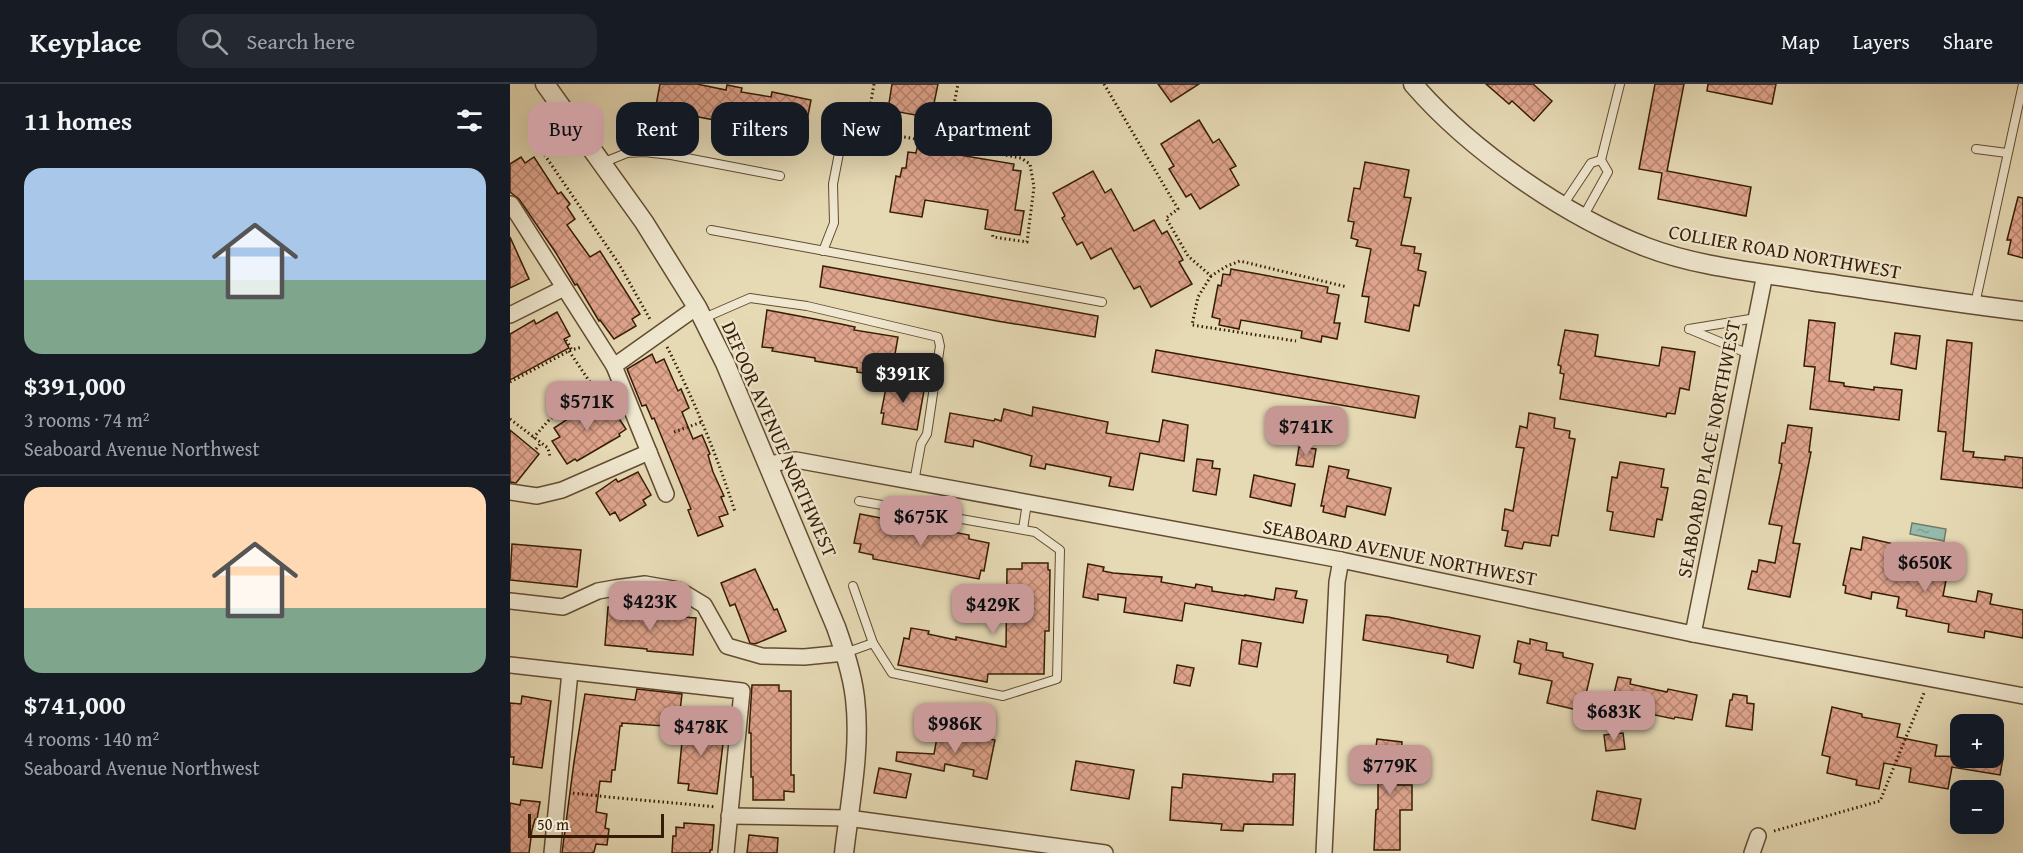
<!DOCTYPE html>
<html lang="en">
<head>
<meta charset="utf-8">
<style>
  :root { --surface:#171b24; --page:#242831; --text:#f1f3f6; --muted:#9ea1a6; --line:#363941; --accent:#c59692 }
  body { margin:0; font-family:"Gentium Book Plus",serif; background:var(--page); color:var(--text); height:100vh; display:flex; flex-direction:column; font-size:22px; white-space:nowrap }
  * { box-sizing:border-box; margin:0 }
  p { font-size:20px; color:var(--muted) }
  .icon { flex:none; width:33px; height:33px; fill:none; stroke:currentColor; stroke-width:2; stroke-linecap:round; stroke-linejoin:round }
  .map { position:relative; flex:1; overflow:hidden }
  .details { display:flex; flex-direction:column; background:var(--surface); width:510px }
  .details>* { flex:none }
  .guide { position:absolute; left:18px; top:18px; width:570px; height:54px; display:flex; gap:12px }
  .fabs { position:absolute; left:1440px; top:630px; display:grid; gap:12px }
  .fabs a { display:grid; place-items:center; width:54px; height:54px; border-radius:12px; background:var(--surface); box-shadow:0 6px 24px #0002; font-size:30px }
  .scale { position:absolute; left:18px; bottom:15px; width:136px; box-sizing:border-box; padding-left:6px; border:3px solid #371c05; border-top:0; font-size:16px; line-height:21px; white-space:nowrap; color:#371c05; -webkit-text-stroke:4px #efe7cf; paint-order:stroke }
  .price { position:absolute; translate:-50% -51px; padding:0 14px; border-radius:12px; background:var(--accent); color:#111; font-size:20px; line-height:39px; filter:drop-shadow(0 2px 3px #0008) }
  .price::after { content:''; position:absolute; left:50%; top:36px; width:18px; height:14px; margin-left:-9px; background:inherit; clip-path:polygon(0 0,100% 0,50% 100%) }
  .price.selected { background:#222; color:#fff }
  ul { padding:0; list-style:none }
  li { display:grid; align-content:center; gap:12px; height:318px; padding:0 24px }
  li+li { border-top:2px solid var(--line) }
  li span { display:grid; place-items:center; height:186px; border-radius:18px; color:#555 }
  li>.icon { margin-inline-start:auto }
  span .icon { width:108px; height:108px; fill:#fffc; stroke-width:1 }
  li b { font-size:26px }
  h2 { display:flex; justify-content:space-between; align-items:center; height:72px; padding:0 24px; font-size:26px }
  .pill { padding:0 21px; border-radius:18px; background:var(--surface); box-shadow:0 6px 24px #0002; font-size:21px; line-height:54px }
  .pill.selected { background:var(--accent); color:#111 }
  header { display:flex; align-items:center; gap:36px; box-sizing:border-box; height:84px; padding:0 30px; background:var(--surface); border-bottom:2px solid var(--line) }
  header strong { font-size:28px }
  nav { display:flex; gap:33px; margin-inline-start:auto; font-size:21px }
  .search { width:420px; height:54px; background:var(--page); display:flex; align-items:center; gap:15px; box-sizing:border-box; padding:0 21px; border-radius:18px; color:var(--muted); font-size:22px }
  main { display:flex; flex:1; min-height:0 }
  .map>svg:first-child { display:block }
  .water { fill:url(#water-ripples); stroke:#707b6a; stroke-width:1.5 }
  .building { fill:url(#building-cross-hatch); stroke:#371c05; stroke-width:1.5 }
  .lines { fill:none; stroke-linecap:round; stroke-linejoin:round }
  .service-casing { stroke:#634c31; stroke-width:10 }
  .minor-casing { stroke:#634c31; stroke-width:18 }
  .tertiary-casing { stroke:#634c31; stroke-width:21 }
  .path { stroke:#371c05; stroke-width:3; stroke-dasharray:1.5 3; stroke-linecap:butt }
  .service { stroke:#efe7cf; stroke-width:8 }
  .minor { stroke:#efe7cf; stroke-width:15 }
  .tertiary { stroke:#efe7cf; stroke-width:18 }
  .labels { text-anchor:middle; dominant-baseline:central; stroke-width:4.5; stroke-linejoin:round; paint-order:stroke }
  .street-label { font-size:20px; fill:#371c05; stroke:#efe7cf }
</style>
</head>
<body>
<header>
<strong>Keyplace</strong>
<div class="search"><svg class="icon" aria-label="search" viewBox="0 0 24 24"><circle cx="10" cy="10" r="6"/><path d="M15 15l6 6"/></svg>Search here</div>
<nav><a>Map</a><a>Layers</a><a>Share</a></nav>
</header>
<main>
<section class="details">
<h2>11 homes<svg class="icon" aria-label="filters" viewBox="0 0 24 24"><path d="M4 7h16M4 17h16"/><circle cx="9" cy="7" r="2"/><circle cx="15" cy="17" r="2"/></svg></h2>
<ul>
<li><span style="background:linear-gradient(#a9c7e8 60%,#7fa58c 0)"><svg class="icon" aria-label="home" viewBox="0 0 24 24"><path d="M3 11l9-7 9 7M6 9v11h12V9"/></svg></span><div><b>$391,000</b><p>3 rooms · 74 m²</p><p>Seaboard Avenue Northwest</p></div></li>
<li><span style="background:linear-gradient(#ffd9b3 65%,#7fa58c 0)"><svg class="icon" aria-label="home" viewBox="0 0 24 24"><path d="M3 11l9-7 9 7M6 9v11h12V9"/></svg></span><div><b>$741,000</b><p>4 rooms · 140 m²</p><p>Seaboard Avenue Northwest</p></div></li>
</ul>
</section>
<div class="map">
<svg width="1513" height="769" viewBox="0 0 1513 769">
  <defs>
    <pattern id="water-ripples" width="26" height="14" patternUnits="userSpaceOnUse" patternTransform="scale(1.5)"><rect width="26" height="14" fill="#96bbad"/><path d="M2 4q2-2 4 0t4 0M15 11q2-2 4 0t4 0" fill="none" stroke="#82a093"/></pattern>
    <pattern id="building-cross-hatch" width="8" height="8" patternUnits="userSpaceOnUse" patternTransform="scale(1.5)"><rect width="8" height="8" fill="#e0a48d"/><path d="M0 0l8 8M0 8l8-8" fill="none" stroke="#b68571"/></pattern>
  </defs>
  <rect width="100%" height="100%" fill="#e6dab5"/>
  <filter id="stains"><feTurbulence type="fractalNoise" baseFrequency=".00333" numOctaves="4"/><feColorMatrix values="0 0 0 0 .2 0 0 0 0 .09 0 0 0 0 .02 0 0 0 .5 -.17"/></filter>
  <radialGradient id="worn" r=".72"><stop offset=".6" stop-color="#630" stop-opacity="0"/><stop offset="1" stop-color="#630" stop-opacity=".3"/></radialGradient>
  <path class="water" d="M1402 439 1436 445 1434 457 1400 450Z"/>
  <g class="building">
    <path d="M150 0H187L216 6 217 1 232 4 231 8 261 13 262 8 301 16 293 57 256 50 257 46 183 32 182 39 144 32Z"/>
    <path d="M382 0H428L421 34 378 26Z"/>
    <path d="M648 0H689L661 18Z"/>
    <path d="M976 0H1023L1042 17 1024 37 1002 17 999 20Z"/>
    <path d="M1145 0H1174L1157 87 1241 103 1236 132 1148 115 1152 89 1129 85Z"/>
    <path d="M1198 0H1266L1262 20 1197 7Z"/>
    <path d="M689 36 703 59 709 55 726 82 720 85 729 101 690 125 681 110 676 113 659 85 664 82 651 60Z"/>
    <path d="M407 64 504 80 503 86 511 87 505 126 514 127 510 151 475 145 478 126 415 116 412 133 380 128 386 92 390 93 392 84H396L398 68 406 69Z"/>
    <path d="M11 73 15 79 24 73 48 110 51 108 60 120 57 123 65 135 57 141 80 173 90 167 130 230 122 235 126 242 104 255 90 236 89 237 67 200 65 201 46 169 9 115 0 108V80Z"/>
    <path d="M855 78 899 86 894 113 901 114 891 161 905 163 904 169 911 170 908 186 916 188 909 222 904 221 899 247 855 238 859 213 852 212 861 165 846 162 848 156 841 154 844 138 838 137 844 104 850 105Z"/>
    <path d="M583 87 595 109 601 105 624 147 644 136 652 150 657 147 673 176 669 178 682 200 641 223 630 202 624 205 601 164 581 175 572 158 567 161 552 134 555 132 543 109Z"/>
    <path d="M1508 113 1513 114V174L1498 170 1501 156H1497Z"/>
    <path d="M0 153 19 195 0 204Z"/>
    <path d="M313 182 588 232 585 253 487 237 310 203Z"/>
    <path d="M721 185 818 203 817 209 829 211 824 239H830L827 255 812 252 811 258 791 254 792 247 731 236 729 245 709 241 710 235 702 233 708 201 711 202 713 190 720 191Z"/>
    <path d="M257 226 331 240 345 243 344 246 388 253 381 293 347 288V284L305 277V274L262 267 263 264 252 263Z"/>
    <path d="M47 228 60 252 54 255 59 264 0 296V250L24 236 26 240Z"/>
    <path d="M1299 236 1325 239 1319 297 1334 299V302L1364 306V303L1392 306 1389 336 1300 325 1305 283 1294 282Z"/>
    <path d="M1055 246 1088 251 1085 272 1149 282 1152 263 1185 268 1179 306 1170 304 1165 330 1157 329 1156 333 1050 315 1054 290 1050 289 1051 282 1048 281Z"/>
    <path d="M1385 249 1410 252 1406 285 1381 280Z"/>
    <path d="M1437 256 1462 259 1453 367 1464 368 1463 373 1495 376V372L1513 374V404L1431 395 1436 348 1428 347Z"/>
    <path d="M646 266 909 312 905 334 642 288Z"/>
    <path d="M142 270 146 279 154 275 168 307 171 305 179 324 172 328 183 355 192 351 200 370 198 371 203 388 214 412 211 413 218 430 209 433 213 442 188 452 178 426 181 425 144 334 142 335 136 321 132 322 117 285Z"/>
    <path d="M378 294 415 301 407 346 372 340 374 329H371Z"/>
    <path d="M92 318 97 327 102 324 116 345 109 350 110 352 96 360 67 377 65 375 57 380 42 357 50 353 44 344 76 323 78 326Z"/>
    <path d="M523 323 598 338 596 349 649 358 653 336 678 341 674 377 630 369 623 406 599 402 601 393 536 380 535 385 520 382 522 372 464 356 463 363 435 358 440 329 484 337 485 335 491 337 494 325 522 332Z"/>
    <path d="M1019 329 1045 334 1044 344 1060 347 1059 354 1065 355 1048 452 1042 451 1040 462 1014 458 1012 465 995 462 998 447 992 446 995 425 1003 427 1014 364 1006 363 1010 342 1017 344Z"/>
    <path d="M1278 341 1302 344 1299 368H1301L1283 459 1290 460 1280 513 1238 505 1242 487 1247 488 1249 476 1265 479 1272 442 1259 440 1272 380 1269 379 1272 359H1275Z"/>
    <path d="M0 346 29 370 6 399 0 398Z"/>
    <path d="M789 363 806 365 803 383 786 381Z"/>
    <path d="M687 375 703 377 702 384 710 385 706 411 683 407Z"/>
    <path d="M1110 378 1154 385 1151 403 1158 404 1152 436 1147 435 1144 453 1100 446 1103 428 1097 427 1102 393 1107 394Z"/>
    <path d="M819 382 839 386 837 394 881 404 875 431 837 422 835 433 813 428 814 422H811Z"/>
    <path d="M128 388 141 411 133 416 136 421 110 437 105 428 100 431 86 409 106 395 108 398Z"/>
    <path d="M744 391 785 400 781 422 740 413Z"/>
    <path d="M350 430 459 451V455L479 459 474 487 471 486 469 495 363 475V471L349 468 351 460 344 459Z"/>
    <path d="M1353 453 1384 460 1382 470 1410 476V480L1421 482 1420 487 1437 491 1433 512 1466 518 1468 507 1482 510 1480 520 1513 526V554L1475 547 1474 554 1438 548 1439 540 1396 532 1397 526 1387 524 1389 513 1362 508 1361 515 1335 509 1336 502 1333 501 1341 464 1351 466Z"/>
    <path d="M2 460 71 466 67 503 0 496Z"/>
    <path d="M512 479H538V486H540L539 547H535L534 590H478L477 598 388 581 394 554 399 555 401 544 419 547 418 550 446 556V553L496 563 497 485H512Z"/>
    <path d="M578 480 594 483 593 487 603 489 652 493 651 498 685 504 686 500 702 503V507L735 512V511L764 516 766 504 787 507 785 514 797 516 793 539 675 519 672 537 614 528 616 514 588 510V516L573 513Z"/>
    <path d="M245 485 264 526 267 525 276 547 245 560 240 559 225 520 220 522 211 499Z"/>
    <path d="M98 523 120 525V529L186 534 183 571 137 567V565L95 561Z"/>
    <path d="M856 531 878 533 970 552 963 584 937 578 938 571 853 556Z"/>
    <path d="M1020 555 1037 559 1036 566 1053 569V573L1083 580 1072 627 1037 619 1042 597 1009 590 1011 580 1004 578 1008 557 1020 560Z"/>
    <path d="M732 556 751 559 747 583 729 580Z"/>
    <path d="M667 581 684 584 680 602 664 599Z"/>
    <path d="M1108 593 1121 595 1120 600 1157 608 1158 605 1187 611 1182 636 1165 633 1164 635 1101 622Z"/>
    <path d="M242 601H269V607H281V691H284V708L274 707V716H243V693H241V649H239Z"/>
    <path d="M127 605 172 610 168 643 112 639V642H110L105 686H102L101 698 90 697 86 728 97 730 95 744 99 745 97 761 86 760 84 768 81 769H52L64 678 75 610 125 616Z"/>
    <path d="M1223 610 1237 612V619L1244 620 1242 646 1216 642 1220 616H1222Z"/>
    <path d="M12 612 41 617 32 684 3 680 4 673H0V619L11 620Z"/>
    <path d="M1322 623 1352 630V633L1390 640 1387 653 1427 661 1425 672 1493 674 1490 691 1442 683 1438 705 1399 698 1401 684 1374 679 1369 705 1346 701 1347 696 1317 689 1320 673 1312 671Z"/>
    <path d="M174 637 215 643 207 710 178 706 179 700 168 699Z"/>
    <path d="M440 645 456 648V650L485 656 477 695 463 692 464 686 435 680 434 687 386 677 387 668 424 670 428 648 439 651Z"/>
    <path d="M1113 649 1115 665 1096 667 1094 651Z"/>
    <path d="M867 655 892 658 888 701H902V726H890V766H864L866 726 868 725V688H863Z"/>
    <path d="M566 677 624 686 619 715 561 706Z"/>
    <path d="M369 684 401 690 396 714 364 709Z"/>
    <path d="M673 690 763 698V690H785L783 741 734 740 733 747 711 746 712 740 660 736 662 703 672 704Z"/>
    <path d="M1087 707 1131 715 1125 745 1082 736Z"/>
    <path d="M11 716 30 718 27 735H25L22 746 19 769H0V719L10 721Z"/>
    <path d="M174 739 204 741 202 766H200V769H162L163 752H166V743L174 744Z"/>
    <path d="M239 751 268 754 267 769H237Z"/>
  </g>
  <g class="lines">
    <defs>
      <g id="service">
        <path d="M1466 65 1497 69"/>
        <path d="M92 79 117 69 134 68 161 71 270 92"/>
        <path d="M1053 121 1081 79 1091 76"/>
        <path d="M1073 133 1098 88 1091 76 1110 0"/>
        <path d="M201 146 592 218"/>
        <path d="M313 167 324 139 323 100 338 23"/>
        <path d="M1465 220 1513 0"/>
        <path d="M194 234 240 214 297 222 428 253 430 262 417 350 411 360 404 398"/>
        <path d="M1179 245 1246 234"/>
        <path d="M1179 245 1239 270"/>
        <path d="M513 445 517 419"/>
        <path d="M343 502 363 559"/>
        <path d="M335 569 363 559 382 589 493 612 547 595 550 466 525 448 349 417"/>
      </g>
      <g id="minor">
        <path d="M1 120 104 282 156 410"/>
        <path d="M0 231 54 204"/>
        <path d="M104 282 187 223"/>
        <path d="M258 380 286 376 831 476 1183 550 1513 612"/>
        <path d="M0 408 27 412 52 406 139 368"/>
        <path d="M0 517 53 523 88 507 105 504 135 500 169 506 194 521 217 562 252 572 294 573 335 569"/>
        <path d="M1183 550 1255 190"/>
        <path d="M0 581 232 607 216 769"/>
        <path d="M219 732 338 734 595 769"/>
        <path d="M42 769 60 588"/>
        <path d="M814 769 827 498 831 476"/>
        <path d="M1242 769 1248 752"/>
      </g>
      <g id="tertiary">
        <path d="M35 0 134 138 187 223 215 279 326 543C334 566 342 589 345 614 351 665 340 718 334 769"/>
        <path d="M903 0C960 66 1055 132 1136 163 1188 183 1247 188 1301 197 1372 207 1442 219 1513 227"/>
      </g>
    </defs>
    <use href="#service" class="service-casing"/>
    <use href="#minor" class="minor-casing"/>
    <use href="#tertiary" class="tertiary-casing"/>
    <g class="path">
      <path d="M364 0 356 46 511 74 520 80 524 103 517 158 483 153 482 149"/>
      <path d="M594 0 668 125 656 134 678 172 701 192 717 182 730 177 837 203"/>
      <path d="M436 61 448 0"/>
      <path d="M32 67 109 180 141 237"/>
      <path d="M701 192 688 213 682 241 786 257"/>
      <path d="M56 256 62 266"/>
      <path d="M157 263C184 316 207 371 225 428"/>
      <path d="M59 267 96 322"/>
      <path d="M0 298 61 266 72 263"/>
      <path d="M0 335 38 364 40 373"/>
      <path d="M164 348 192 338"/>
      <path d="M23 354 40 335 56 325 96 306"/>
      <path d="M26 365 31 359"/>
      <path d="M63 709C111 715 158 718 206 723"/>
      <path d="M1264 747 1370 717 1414 609"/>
    </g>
    <use href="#service" class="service"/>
    <use href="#minor" class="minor"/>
    <use href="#tertiary" class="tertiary"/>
  </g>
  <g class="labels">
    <g class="street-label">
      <text transform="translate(1275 167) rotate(10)">COLLIER ROAD NORTHWEST</text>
      <text transform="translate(270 355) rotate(66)">DEFOOR AVENUE NORTHWEST</text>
      <text transform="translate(1198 365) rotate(-79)">SEABOARD PLACE NORTHWEST</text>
      <text transform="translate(890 468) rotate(11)">SEABOARD AVENUE NORTHWEST</text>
    </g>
  </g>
  <rect width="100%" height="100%" filter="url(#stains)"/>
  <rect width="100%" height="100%" fill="url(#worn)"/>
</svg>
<div class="fabs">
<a>+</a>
<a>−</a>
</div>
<div class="scale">50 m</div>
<b class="price selected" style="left:393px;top:320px">$391K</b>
<b class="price" style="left:77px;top:348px">$571K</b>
<b class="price" style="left:796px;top:373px">$741K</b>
<b class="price" style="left:411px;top:463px">$675K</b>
<b class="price" style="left:1415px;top:509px">$650K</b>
<b class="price" style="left:140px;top:548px">$423K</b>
<b class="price" style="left:483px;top:551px">$429K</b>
<b class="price" style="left:1104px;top:658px">$683K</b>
<b class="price" style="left:445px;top:670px">$986K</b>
<b class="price" style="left:191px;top:673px">$478K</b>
<b class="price" style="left:880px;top:712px">$779K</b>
<div class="guide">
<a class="pill selected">Buy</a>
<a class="pill">Rent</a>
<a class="pill">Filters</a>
<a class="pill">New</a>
<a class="pill">Apartment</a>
</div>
</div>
</main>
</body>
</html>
